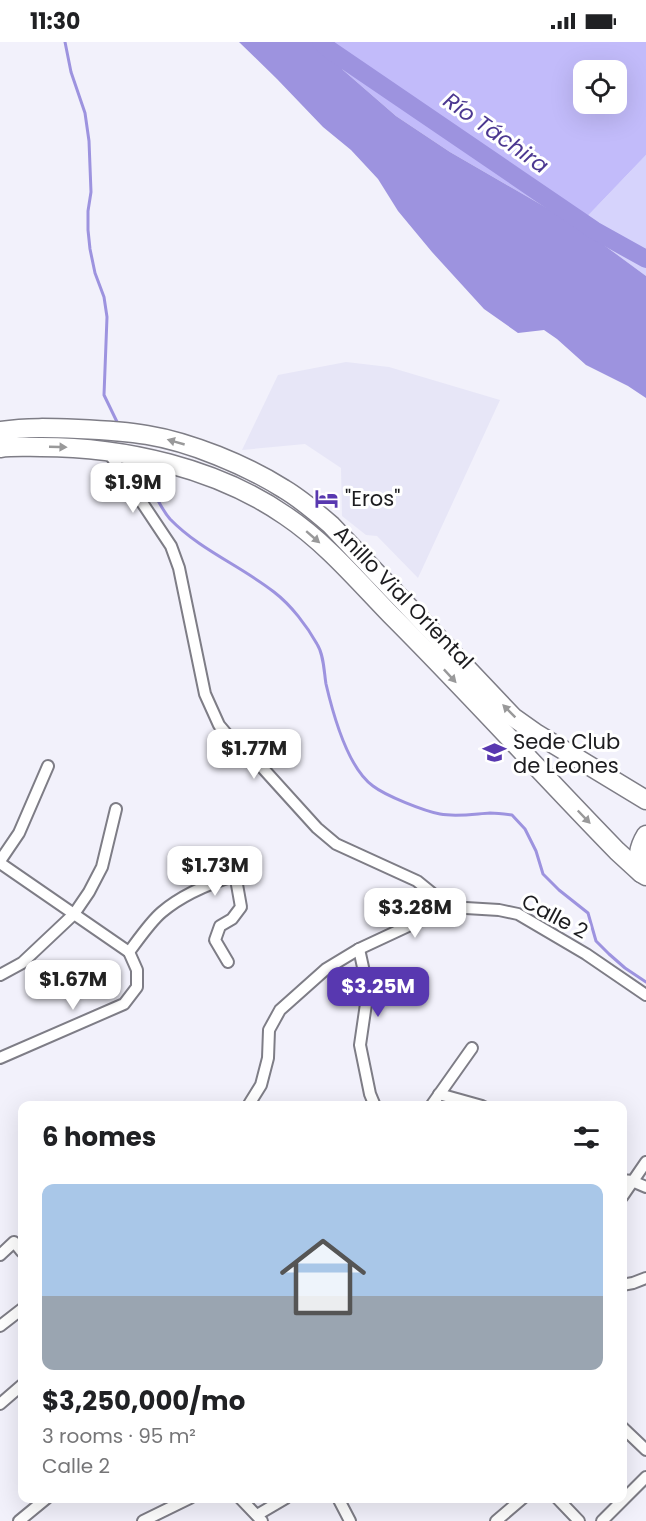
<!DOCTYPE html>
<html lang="en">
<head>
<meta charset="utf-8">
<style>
  :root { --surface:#fff; --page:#f2f2f2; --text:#202124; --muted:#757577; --line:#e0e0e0; --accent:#5838b0 }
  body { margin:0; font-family:Poppins,sans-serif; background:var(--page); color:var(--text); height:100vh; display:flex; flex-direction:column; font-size:22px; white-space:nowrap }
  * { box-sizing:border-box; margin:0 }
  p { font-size:20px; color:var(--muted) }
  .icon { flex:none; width:33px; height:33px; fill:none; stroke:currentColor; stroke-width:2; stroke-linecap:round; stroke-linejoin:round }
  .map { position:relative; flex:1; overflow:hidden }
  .drawer { position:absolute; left:18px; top:1059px; width:609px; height:402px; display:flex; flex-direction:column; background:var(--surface); border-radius:12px; box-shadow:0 6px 24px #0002 }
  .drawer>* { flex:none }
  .tools { position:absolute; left:573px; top:18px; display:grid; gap:12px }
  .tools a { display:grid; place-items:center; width:54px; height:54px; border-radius:12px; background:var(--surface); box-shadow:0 6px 24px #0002; font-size:30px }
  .price { position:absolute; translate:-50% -51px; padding:0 14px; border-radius:12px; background:#fff; color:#222; font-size:20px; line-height:39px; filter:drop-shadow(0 2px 3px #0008) }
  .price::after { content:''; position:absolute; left:50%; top:36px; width:18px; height:14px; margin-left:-9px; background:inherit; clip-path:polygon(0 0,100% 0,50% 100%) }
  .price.on { background:var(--accent); color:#fff }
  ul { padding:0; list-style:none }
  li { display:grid; align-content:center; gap:12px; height:318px; padding:0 24px }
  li+li { border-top:2px solid var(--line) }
  li span { display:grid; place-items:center; height:186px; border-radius:12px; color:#555 }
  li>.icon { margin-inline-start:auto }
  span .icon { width:108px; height:108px; fill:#fffc; stroke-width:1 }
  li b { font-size:26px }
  h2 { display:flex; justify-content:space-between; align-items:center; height:72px; padding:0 24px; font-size:26px }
  .status { display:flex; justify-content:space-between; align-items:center; height:42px; padding:0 30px; background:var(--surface); direction:ltr }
  .status svg { height:16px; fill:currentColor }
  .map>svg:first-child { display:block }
  .built { fill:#e7e6f7 }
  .green { fill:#d6d3fc }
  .forest { fill:#c2bbfa; fill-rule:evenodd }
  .water { fill:#9d93df }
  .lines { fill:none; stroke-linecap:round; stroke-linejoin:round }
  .stream { stroke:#9d93df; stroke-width:3 }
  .river { stroke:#9d93df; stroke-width:18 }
  .minor-casing { stroke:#7e7d86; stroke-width:14 }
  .trunk-casing { stroke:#7e7d86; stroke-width:21 }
  .minor { stroke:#fff; stroke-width:10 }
  .trunk { stroke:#fff; stroke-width:18 }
  .oneway { fill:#99999a }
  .labels { text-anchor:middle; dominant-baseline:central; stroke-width:6; stroke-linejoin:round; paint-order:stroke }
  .poi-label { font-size:21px; fill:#1c1c1f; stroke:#fff; text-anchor:start }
  .street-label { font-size:21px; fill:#1c1c1f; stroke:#fff }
  .water-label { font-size:22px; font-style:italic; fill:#4c3891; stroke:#fff }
</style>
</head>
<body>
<div class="status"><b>11:30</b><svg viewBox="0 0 49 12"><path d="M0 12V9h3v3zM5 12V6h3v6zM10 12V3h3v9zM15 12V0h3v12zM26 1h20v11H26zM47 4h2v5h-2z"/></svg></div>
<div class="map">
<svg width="646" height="1479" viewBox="0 0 646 1479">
  <rect width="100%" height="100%" fill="#f2f1fb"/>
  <path class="built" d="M346 320 389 325 500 358 418 536 377 494 366 493 342 474 341 426 305 402 242 408 278 333Z"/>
  <path class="green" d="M646 113V234L578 184Z"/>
  <path class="forest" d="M327 0H646V113L578 184 450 110 396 74 343 28ZM584 28H616V62H584Z"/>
  <path class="water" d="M239 0H327L343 28 396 74 450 110 578 184 646 234V356L628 344 586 323 557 297 544 288 518 291 484 267 432 210 398 169 378 137 351 108 323 85 277 37Z"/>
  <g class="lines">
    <g class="stream">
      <path d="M65 0 71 30 85 71 89 99 91 150 88 169V188L90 207 95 231 104 255 107 275 104 353 119 384"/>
      <path d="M140 421C149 439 157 462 170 477 200 508 241 524 274 550 291 563 307 584 317 602 324 613 324 630 326 642 333 672 348 726 373 744 386 754 424 769 440 772 456 775 474 772 490 771 497 771 505 772 512 773L525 787 536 809 543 832 559 848 588 871 596 899 609 912 625 926 646 940"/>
    </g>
    <path class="river" d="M321 0 330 8 594 188 646 217"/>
    <defs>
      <g id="minor">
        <path d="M107 408 171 504 179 526 205 652 219 683 241 709 259 722 317 786 336 802 417 839 449 865"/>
        <path d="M0 819 19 791 48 724"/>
        <path d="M0 821 129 910 137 928V945L124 962 0 1016"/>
        <path d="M359 907 368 948 360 1003 370 1052 375 1064"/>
        <path d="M129 910C138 898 151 879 162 870 182 853 208 842 233 834L236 837 241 865 232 877 220 884 215 898 228 920"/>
        <path d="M0 933 22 921 74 872 89 850 102 825 116 767"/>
        <path d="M439 1052 482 1064"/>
        <path d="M248 1064 261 1043 268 1016 269 988 280 968 326 927 359 907 449 865 499 868 518 872 586 912 646 953"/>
        <path d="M431 1064 472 1006"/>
        <path d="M622 1138 632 1139 646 1145"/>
        <path d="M622 1155 646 1120"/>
        <path d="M0 1213 14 1200 22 1210"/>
        <path d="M622 1243 633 1241 646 1236"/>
        <path d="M0 1284 22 1267"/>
        <path d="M0 1362 22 1343"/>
        <path d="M622 1385 646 1408"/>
        <path d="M240 1456 262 1479"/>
        <path d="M338 1456 350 1479"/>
        <path d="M557 1456 579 1479"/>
        <path d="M257 1473 286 1456"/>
        <path d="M19 1479 47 1456"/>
        <path d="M143 1479 190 1456"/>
        <path d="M496 1479 523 1456"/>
        <path d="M602 1479 646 1435"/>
      </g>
      <g id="trunk">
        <path d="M0 389C26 385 52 386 78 387 101 388 124 389 147 393 190 400 246 423 284 447 301 457 316 470 331 483L513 675 537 692 646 758"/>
        <path d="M0 406C13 404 27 405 41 405 124 405 217 426 286 474 326 501 358 539 391 573 468 650 541 731 617 809L641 831 646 834"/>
        <path d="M641 831C637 816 638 806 646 793"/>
      </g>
    </defs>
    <use href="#minor" class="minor-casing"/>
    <use href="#trunk" class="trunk-casing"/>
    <use href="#minor" class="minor"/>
    <use href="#trunk" class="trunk"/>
  </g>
  <defs><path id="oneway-solid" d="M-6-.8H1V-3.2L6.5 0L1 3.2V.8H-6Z" transform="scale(1.5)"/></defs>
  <g class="oneway">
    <use href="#oneway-solid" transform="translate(176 400) rotate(-164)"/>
    <use href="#oneway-solid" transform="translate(58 405) rotate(2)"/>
    <use href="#oneway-solid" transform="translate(313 495) rotate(41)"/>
    <use href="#oneway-solid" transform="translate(450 634) rotate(47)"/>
    <use href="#oneway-solid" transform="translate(509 669) rotate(-135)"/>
    <use href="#oneway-solid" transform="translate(584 775) rotate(46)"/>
  </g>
  <defs>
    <symbol id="hotel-bare" viewBox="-9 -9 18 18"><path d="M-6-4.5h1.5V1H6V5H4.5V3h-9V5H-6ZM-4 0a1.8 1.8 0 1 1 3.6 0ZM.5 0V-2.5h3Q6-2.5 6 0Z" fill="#5838b0" stroke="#fff" stroke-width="2.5" paint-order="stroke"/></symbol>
    <symbol id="school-bare" viewBox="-9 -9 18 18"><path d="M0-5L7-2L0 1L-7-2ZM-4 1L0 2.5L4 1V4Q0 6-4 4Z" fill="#5838b0" stroke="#fff" stroke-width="2.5" paint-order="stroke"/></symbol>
  </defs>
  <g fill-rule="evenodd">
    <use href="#hotel-bare" x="310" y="440" width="33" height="33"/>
    <use href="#school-bare" x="478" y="694" width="33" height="33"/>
  </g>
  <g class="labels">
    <g class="poi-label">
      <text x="345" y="456">"Eros"</text>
      <text x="513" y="699">Sede Club<tspan x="513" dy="24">de Leones</tspan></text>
    </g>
    <g class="street-label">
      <text transform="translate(404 555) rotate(46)">Anillo Vial Oriental</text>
      <text transform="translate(555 874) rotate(28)">Calle 2</text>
    </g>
    <g class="water-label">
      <text transform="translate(496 91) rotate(35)">Río Táchira</text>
    </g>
  </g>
</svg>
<div class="tools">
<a><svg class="icon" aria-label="locate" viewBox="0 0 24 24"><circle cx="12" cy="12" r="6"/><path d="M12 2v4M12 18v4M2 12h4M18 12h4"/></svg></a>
</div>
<b class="price" style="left:133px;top:472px">$1.9M</b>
<b class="price" style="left:254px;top:738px">$1.77M</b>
<b class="price" style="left:215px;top:855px">$1.73M</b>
<b class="price" style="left:415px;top:897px">$3.28M</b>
<b class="price" style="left:73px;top:969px">$1.67M</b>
<b class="price on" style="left:378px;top:976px">$3.25M</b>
<section class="drawer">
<h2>6 homes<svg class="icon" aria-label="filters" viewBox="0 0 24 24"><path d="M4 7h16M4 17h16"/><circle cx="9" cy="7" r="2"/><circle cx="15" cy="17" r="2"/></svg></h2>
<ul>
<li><span style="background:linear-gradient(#a9c7e8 60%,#9aa5b1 0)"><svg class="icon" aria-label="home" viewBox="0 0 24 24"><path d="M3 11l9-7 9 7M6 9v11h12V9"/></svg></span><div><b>$3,250,000/mo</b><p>3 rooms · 95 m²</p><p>Calle 2</p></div></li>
</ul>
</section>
</div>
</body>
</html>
